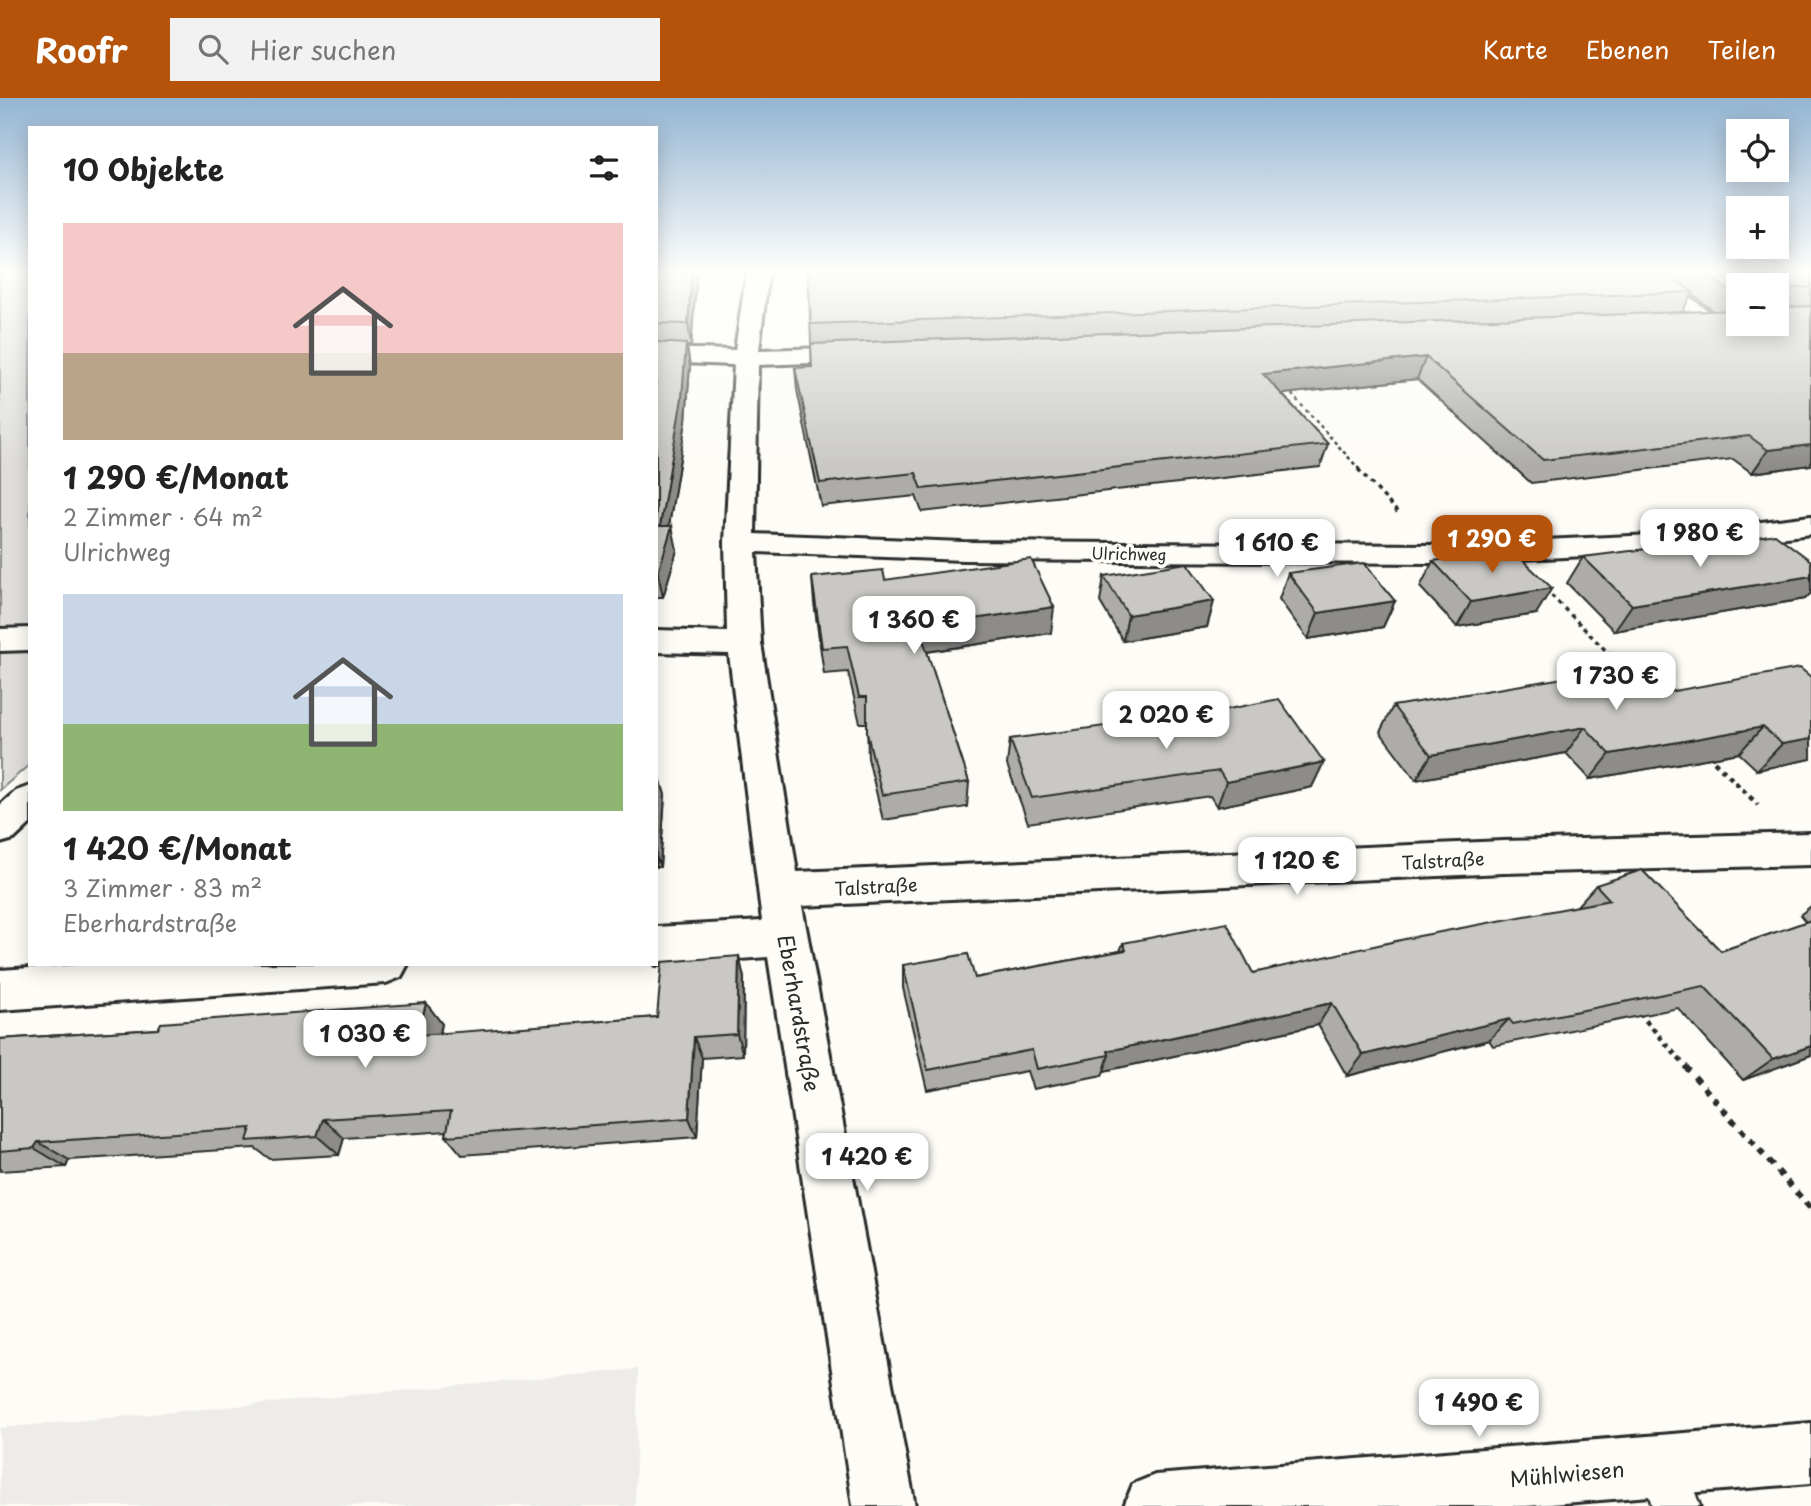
<!DOCTYPE html>
<html lang="de">
<head>
<meta charset="utf-8">
<style>
  :root { --surface:#fff; --page:#f2f2f2; --text:#222; --muted:#767676; --accent:#b45309 }
  body { margin:0; font-family:"Playpen Sans",sans-serif; background:var(--page); color:var(--text); height:100vh; display:flex; flex-direction:column; font-size:26px; white-space:nowrap }
  * { box-sizing:border-box; margin:0 }
  p { font-size:23px; color:var(--muted) }
  .icon { flex:none; width:38px; height:38px; fill:none; stroke:currentColor; stroke-width:2; stroke-linecap:round; stroke-linejoin:round }
  .map { position:relative; flex:1; overflow:hidden }
  .details { position:absolute; left:28px; top:28px; width:630px; height:840px; display:flex; flex-direction:column; background:var(--surface); border-radius:0px; box-shadow:0 4px 18px #0003 }
  .details>* { flex:none }
  .controls { position:absolute; left:1726px; top:21px; display:grid; gap:14px }
  .controls a { display:grid; place-items:center; width:63px; height:63px; border-radius:0px; background:var(--surface); box-shadow:0 4px 18px #0003; font-size:35px }
  .price { position:absolute; translate:-50% -60px; padding:0 16px; border-radius:14px; background:#fff; color:#222; font-size:23px; line-height:46px; filter:drop-shadow(0 2px 4px #0008) }
  .price::after { content:''; position:absolute; left:50%; top:42px; width:21px; height:16px; margin-left:-10px; background:inherit; clip-path:polygon(0 0,100% 0,50% 100%) }
  .price.current { background:var(--accent); color:#fff }
  ul { padding:0; list-style:none }
  li { display:grid; align-content:center; gap:14px; height:371px; padding:0 35px }
  li span { display:grid; place-items:center; height:217px; border-radius:0px; color:#555 }
  li>.icon { margin-inline-start:auto }
  span .icon { width:126px; height:126px; fill:#fffc; stroke-width:1 }
  li b { font-size:30px }
  h2 { display:flex; justify-content:space-between; align-items:center; height:84px; padding:0 35px; font-size:30px }
  header { display:flex; align-items:center; gap:42px; box-sizing:border-box; height:98px; padding:0 35px; background:var(--accent); color:#fff }
  header strong { font-size:33px }
  nav { display:flex; gap:38px; margin-inline-start:auto; font-size:24px }
  .search { width:490px; height:63px; background:var(--page); display:flex; align-items:center; gap:18px; box-sizing:border-box; padding:0 24px; border-radius:0px; color:var(--muted); font-size:26px }
  .map>svg:first-child { display:block }
  .built { fill:#edece8 }
  .green { fill:#dfdeda; stroke:#858482; stroke-width:2 }
  .lines { fill:none; stroke-linecap:round; stroke-linejoin:round }
  .service-casing { stroke:#2b2b2b; stroke-width:5 }
  .minor-casing { stroke:#2b2b2b; stroke-width:6 }
  .tertiary-casing { stroke:#2b2b2b; stroke-width:6 }
  .path-far3 { stroke:#2b2b2b; stroke-width:2.5; stroke-dasharray:3.5 3.5; stroke-linecap:butt }
  .path-far2 { stroke:#2b2b2b; stroke-width:3.5; stroke-dasharray:4.5 4.5; stroke-linecap:butt }
  .path-far1 { stroke:#2b2b2b; stroke-width:4.5; stroke-dasharray:5 5; stroke-linecap:butt }
  .path { stroke:#2b2b2b; stroke-width:6; stroke-dasharray:7 7; stroke-linecap:butt }
  .service { fill:#fdfcf7; fill-rule:evenodd }
  .minor { fill:#fdfcf7; fill-rule:evenodd }
  .tertiary { fill:#fdfcf7; fill-rule:evenodd }
  .wall { fill:#adaca9; stroke:#2b2b2b; stroke-width:2; fill-rule:evenodd }
  .shaded-wall { fill:#8d8c89; stroke:#2b2b2b; stroke-width:2 }
  .building { fill:#c9c8c4; stroke:#2b2b2b; stroke-width:2 }
  .labels { text-anchor:middle; dominant-baseline:central; stroke-width:7; stroke-linejoin:round; paint-order:stroke }
  .far-street-label { font-size:16px; fill:#2b2b2b; stroke:#fdfcf7 }
  .street-label { font-size:18px; fill:#2b2b2b; stroke:#fdfcf7 }
  .near-street-label { font-size:21px; fill:#2b2b2b; stroke:#fdfcf7 }
</style>
</head>
<body>
<header>
<strong>Roofr</strong>
<div class="search"><svg class="icon" aria-label="search" viewBox="0 0 24 24"><circle cx="10" cy="10" r="6"/><path d="M15 15l6 6"/></svg>Hier suchen</div>
<nav><a>Karte</a><a>Ebenen</a><a>Teilen</a></nav>
</header>
<div class="map">
<svg width="1811" height="1408" viewBox="0 0 1811 1408">
  <rect width="100%" height="100%" fill="#fdfcf7"/>
  <filter id="ink" filterUnits="userSpaceOnUse"><feTurbulence type="fractalNoise" baseFrequency=".0143" numOctaves="2"/><feDisplacementMap in="SourceGraphic" scale="14" xChannelSelector="R" yChannelSelector="G"/><feConvolveMatrix kernelMatrix="1 2 1 2 8 2 1 2 1" color-interpolation-filters="sRGB"/></filter>
  <g filter="url(#ink)">
    <path class="built" d="M638 1271 635 1408H0V1330Z"/>
    <path class="green" d="M0 172H30V666L0 692Z"/>
    <g class="lines">
      <defs>
        <path id="service" d="M1663 1344 1679 1351 1700 1408H1652L1640 1367 1647 1351Z"/>
        <g id="minor">
          <path d="M747 172H769L759 252 864 249 873 251 876 256 873 261 864 263 758 267 755 436 963 444 1435 447 1653 437 1811 418V436L1653 455 1435 465 963 462 756 454 761 545 797 774 1503 743 1811 735V767L1503 775 802 808 915 1408H853L768 859 656 867 655 866 656 829 762 823 729 556 656 554V532L727 534 725 444 734 267 656 264V250L735 252Z"/>
          <path d="M1628 172H1653L1723 224 1719 229H1703Z"/>
          <path d="M30 530V552L0 553V531Z"/>
          <path d="M92 866H408L401 879 386 885 0 912V872Z"/>
          <path d="M1811 1325V1385L1527 1408H1124L1133 1386 1155 1377Z"/>
        </g>
        <path id="tertiary" d="M30 688V726L14 741 0 745V707L16 693Z"/>
      </defs>
      <use href="#service" class="service-casing"/>
      <use href="#minor" class="minor-casing"/>
      <use href="#tertiary" class="tertiary-casing"/>
      <path class="path-far3" d="M1287 291 1360 372"/>
      <g class="path-far2">
        <path d="M1358 371 1400 417"/>
        <path d="M1545 491 1628 575"/>
      </g>
      <g class="path-far1">
        <path d="M1707 656 1758 707"/>
        <path d="M1639 915 1687 970"/>
      </g>
      <path class="path" d="M1685 968 1811 1111"/>
      <use href="#service" class="service"/>
      <use href="#minor" class="minor"/>
      <use href="#tertiary" class="tertiary"/>
    </g>
    <g class="wall">
      <path d="M656 172H697L691 248H687L690 268 686 323 669 428 677 452 663 499H656Z"/>
      <path d="M808 172H1811V367L1752 375 1733 361 1531 385 1417 281 1282 296 1328 346 1320 369 922 414 916 398 821 408 797 292 795 270 812 269ZM1738 187H1776V226H1738ZM1692 196 1714 213 1682 214Z"/>
      <path d="M1667 454 1811 463V495L1805 501 1614 533 1567 485 1583 459Z"/>
      <path d="M1433 463 1536 516 1457 529 1420 489Z"/>
      <path d="M1288 475 1395 503 1383 529 1308 541 1279 501Z"/>
      <path d="M1104 478 1214 503 1207 529 1123 543 1100 504Z"/>
      <path d="M812 479 885 482 1051 535 927 554 969 684 967 709 883 722 868 660 867 625H860L848 574 824 576 814 505Z"/>
      <path d="M1811 579V661L1757 672 1739 655 1590 681 1566 655 1416 682 1380 634 1393 608 1658 596Z"/>
      <path d="M1122 632 1312 689 1217 709 1210 698 1028 725 1007 667 1010 641Z"/>
      <path d="M656 672 665 697 660 769H656Z"/>
      <path d="M1596 787 1721 853 1806 824 1800 817 1811 808V957L1743 982 1678 910 1493 948 1489 942 1347 978 1318 927 1104 973 1102 977 1033 991 1027 973 927 992 903 890V867L975 880 1120 853 1123 845 1253 875 1576 809Z"/>
      <path d="M739 858 744 880 743 957 702 960 697 1039 462 1057 446 1038 447 1033 344 1040 339 1057 270 1061 255 1050 69 1062 66 1069 0 1073V941L158 931 426 905 442 926 440 936 657 919Z"/>
    </g>
    <g class="shaded-wall">
      <path d="M692 172H697L691 248 688 226Z"/>
      <path d="M686 246 690 268 686 323 666 447 672 428 677 452 663 499 658 475 660 428Z"/>
      <path d="M1426 259 1417 281 1257 299 1263 276Z"/>
      <path d="M1811 347V367L1752 375 1768 352Z"/>
      <path d="M1811 478V495L1805 501 1614 533 1632 507Z"/>
      <path d="M1552 490 1536 516 1457 529 1471 504Z"/>
      <path d="M1214 503 1207 529 1123 543 1128 517Z"/>
      <path d="M1395 503 1383 529 1308 541 1318 515Z"/>
      <path d="M1054 509 1051 535 919 555V529Z"/>
      <path d="M1585 629 1566 655 1416 682 1431 657Z"/>
      <path d="M1763 629 1739 655 1590 681 1610 656Z"/>
      <path d="M1811 641V661L1757 672 1782 646Z"/>
      <path d="M1324 664 1312 689 1217 709 1226 684Z"/>
      <path d="M658 672 665 697 660 769 656 758V694Z"/>
      <path d="M739 858 744 880 743 957 737 936Z"/>
      <path d="M426 905 442 926 434 958 418 937Z"/>
      <path d="M1332 905 1318 927 1104 973 1109 957 1108 953Z"/>
      <path d="M1509 921 1489 942 1347 978 1363 957Z"/>
      <path d="M694 939 702 960 697 1039 689 1020Z"/>
      <path d="M1811 948V957L1743 982 1773 961Z"/>
      <path d="M323 1021 344 1040 339 1057 317 1038Z"/>
      <path d="M38 1044 69 1062 66 1069 34 1050Z"/>
    </g>
    <g class="building">
      <path d="M656 172H692L688 226 656 225Z"/>
      <path d="M808 172H1662L1693 194 811 226Z"/>
      <path d="M1699 172H1811V189L1790 190 1787 202 1779 204 1790 209 1811 208V347L1768 352 1749 338 1543 362 1426 259 1263 276 1328 346 922 391 916 375 820 385 795 270 812 269 811 246 1738 212V226H1776V187H1738V193H1730Z"/>
      <path d="M656 244 686 246 682 300 660 428H672L658 475H656Z"/>
      <path d="M1775 436 1811 463V478L1632 507 1583 459 1662 449 1667 454Z"/>
      <path d="M1511 451 1552 490 1471 504 1433 463Z"/>
      <path d="M1031 461 1054 509 919 529 969 684 882 697 867 635V599H859L847 548 822 550 812 479 883 472 885 482Z"/>
      <path d="M1187 465 1214 503 1128 517 1104 478Z"/>
      <path d="M1364 465 1395 503 1318 515 1288 475Z"/>
      <path d="M1631 569 1658 596 1800 570 1811 579V641L1782 646 1763 629 1610 656 1585 629 1431 657 1393 608Z"/>
      <path d="M1279 601 1324 664 1226 684 1219 673 1032 700 1010 641 1119 626 1122 632Z"/>
      <path d="M656 672H658L656 694Z"/>
      <path d="M1642 772 1721 853 1811 822V948L1773 961 1704 888 1513 926 1509 921 1363 957 1332 905 1108 953 1109 957 1037 971 1032 952 928 972 903 867 968 856 975 880 1126 852 1123 845 1227 825 1253 875 1414 839 1610 802 1596 787Z"/>
      <path d="M739 858 737 936 694 939 689 1020 446 1038 451 1013 323 1021 317 1038 247 1043 251 1030 38 1044 34 1050 0 1053V941L158 931 161 925 426 905 418 937 657 919 662 864Z"/>
    </g>
  </g>
  <linearGradient id="sky" x2="0" y2="1"><stop stop-color="#93b4d2"/><stop offset="0.47" stop-color="#fefefb"/><stop offset="1" stop-color="#fefefb" stop-opacity="0"/></linearGradient>
  <rect width="1811" height="369" fill="url(#sky)"/>
  <g class="labels">
    <g class="far-street-label">
      <text transform="translate(1129 455) rotate(1)">Ulrichweg</text>
    </g>
    <g class="street-label">
      <text transform="translate(1443 762) rotate(-3)">Talstraße</text>
      <text transform="translate(876 788) rotate(-3)">Talstraße</text>
    </g>
    <g class="near-street-label">
      <text transform="translate(800 915) rotate(80)">Eberhardstraße</text>
      <text transform="translate(1567 1375) rotate(-5)">Mühlwiesen</text>
    </g>
  </g>
</svg>
<div class="controls">
<a><svg class="icon" aria-label="locate" viewBox="0 0 24 24"><circle cx="12" cy="12" r="6"/><path d="M12 2v4M12 18v4M2 12h4M18 12h4"/></svg></a>
<a>+</a>
<a>−</a>
</div>
<b class="price" style="left:1700px;top:471px">1 980 €</b>
<b class="price current" style="left:1492px;top:477px">1 290 €</b>
<b class="price" style="left:1277px;top:481px">1 610 €</b>
<b class="price" style="left:914px;top:558px">1 360 €</b>
<b class="price" style="left:1616px;top:614px">1 730 €</b>
<b class="price" style="left:1166px;top:653px">2 020 €</b>
<b class="price" style="left:1297px;top:799px">1 120 €</b>
<b class="price" style="left:365px;top:972px">1 030 €</b>
<b class="price" style="left:867px;top:1095px">1 420 €</b>
<b class="price" style="left:1479px;top:1341px">1 490 €</b>
<section class="details">
<h2>10 Objekte<svg class="icon" aria-label="filters" viewBox="0 0 24 24"><path d="M4 7h16M4 17h16"/><circle cx="9" cy="7" r="2"/><circle cx="15" cy="17" r="2"/></svg></h2>
<ul>
<li><span style="background:linear-gradient(#f6c9c9 60%,#b9a48a 0)"><svg class="icon" aria-label="home" viewBox="0 0 24 24"><path d="M3 11l9-7 9 7M6 9v11h12V9"/></svg></span><div><b>1 290 €/Monat</b><p>2 Zimmer · 64 m²</p><p>Ulrichweg</p></div></li>
<li><span style="background:linear-gradient(#c9d6e8 60%,#8fb573 0)"><svg class="icon" aria-label="home" viewBox="0 0 24 24"><path d="M3 11l9-7 9 7M6 9v11h12V9"/></svg></span><div><b>1 420 €/Monat</b><p>3 Zimmer · 83 m²</p><p>Eberhardstraße</p></div></li>
</ul>
</section>
</div>
</body>
</html>
